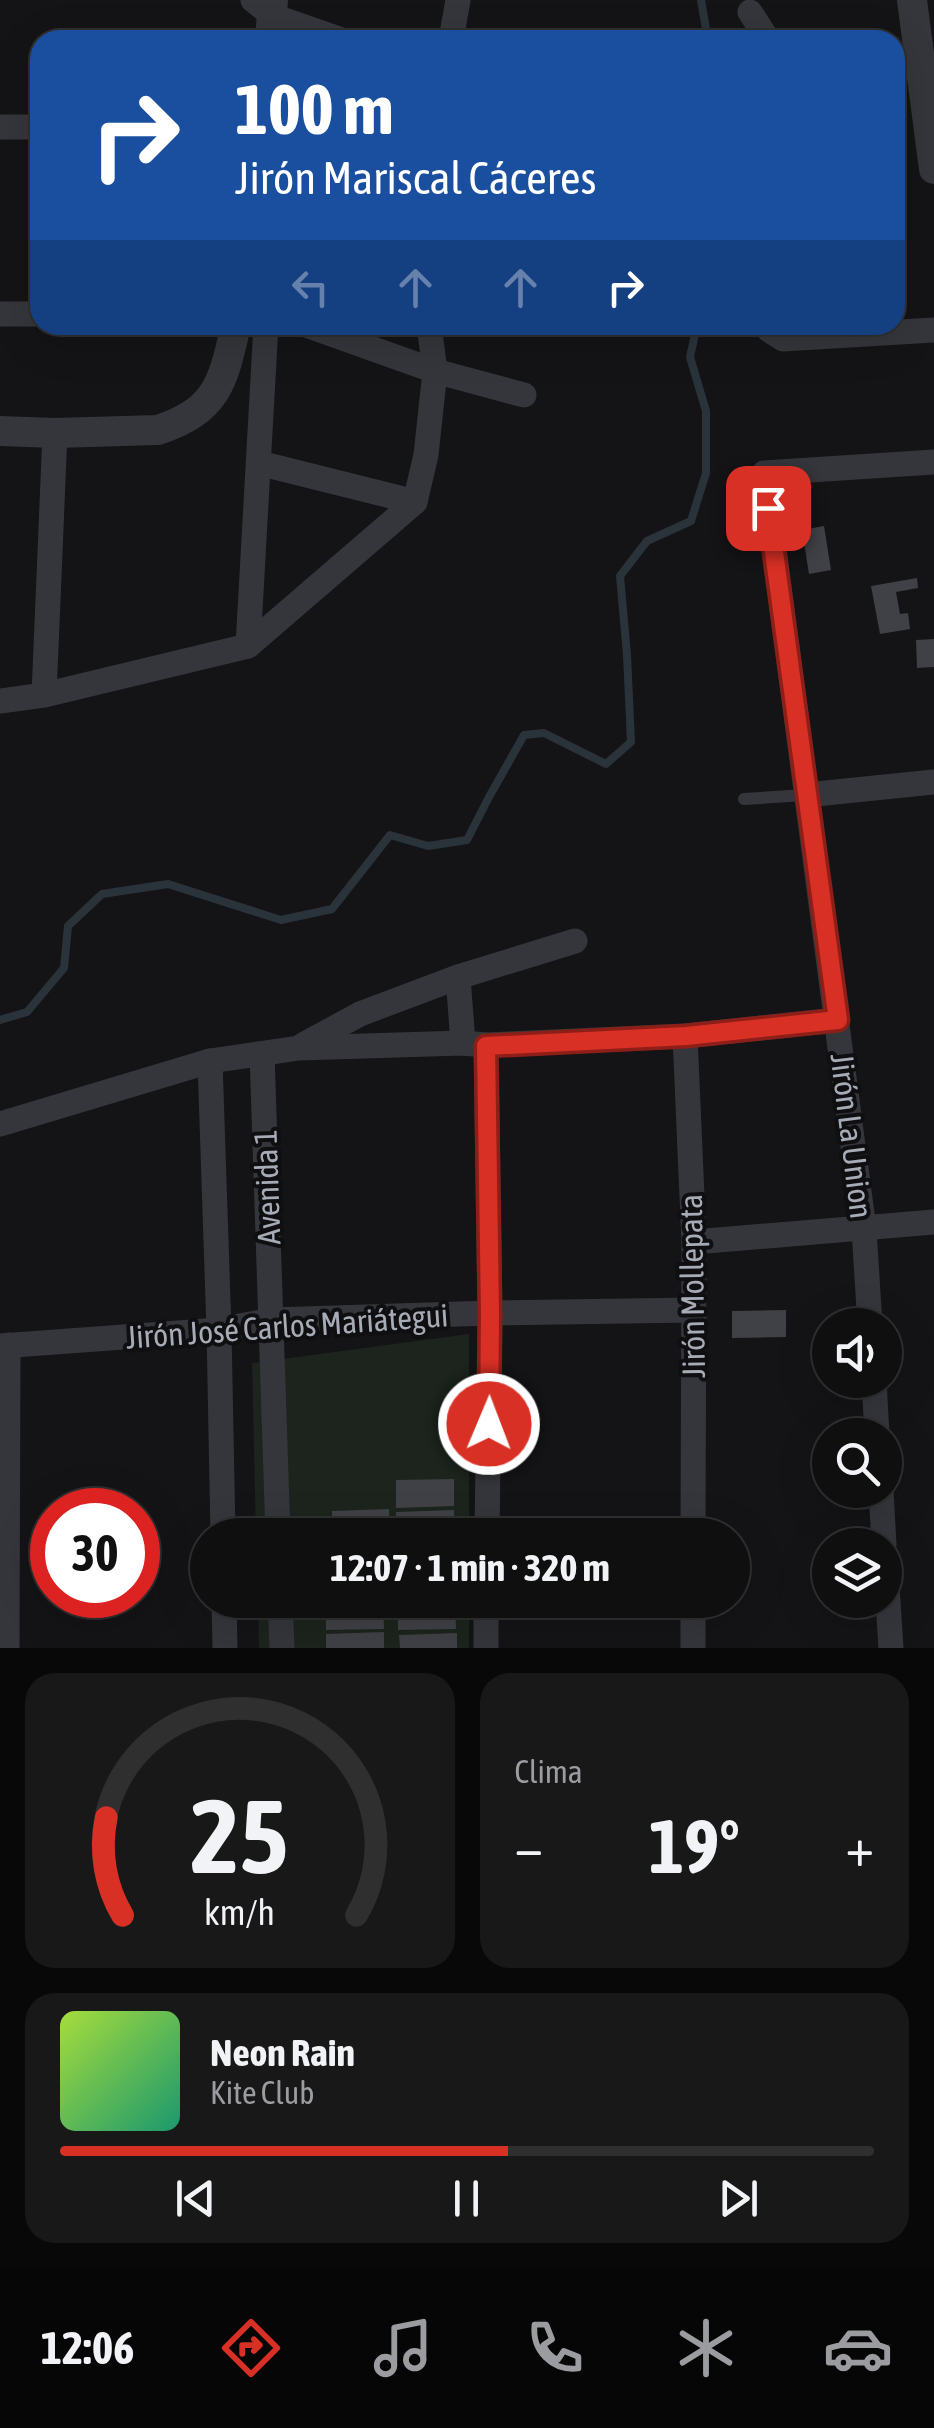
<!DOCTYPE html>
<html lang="es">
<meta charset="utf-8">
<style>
:root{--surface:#0f0f10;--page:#181819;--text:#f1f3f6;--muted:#9b9c9f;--line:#2f2f30;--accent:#d93025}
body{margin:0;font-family:"Asap Condensed",sans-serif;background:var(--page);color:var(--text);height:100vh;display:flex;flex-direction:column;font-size:38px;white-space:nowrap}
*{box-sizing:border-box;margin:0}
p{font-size:32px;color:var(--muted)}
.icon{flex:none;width:55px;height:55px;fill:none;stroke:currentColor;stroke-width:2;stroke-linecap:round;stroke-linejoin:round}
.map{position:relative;height:1648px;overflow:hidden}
.side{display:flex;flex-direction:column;gap:25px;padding:25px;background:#080809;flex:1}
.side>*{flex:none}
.banner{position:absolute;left:30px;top:30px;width:875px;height:305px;border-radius:30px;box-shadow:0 10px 40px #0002,0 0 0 2px var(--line);background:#1a4fa0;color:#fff;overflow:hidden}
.buttons{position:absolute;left:812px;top:1308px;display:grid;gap:20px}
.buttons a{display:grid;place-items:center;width:90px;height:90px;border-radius:50%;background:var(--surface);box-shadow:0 10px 40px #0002,0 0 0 2px var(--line);font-size:50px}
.speed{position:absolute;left:30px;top:1488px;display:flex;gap:20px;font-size:50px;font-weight:700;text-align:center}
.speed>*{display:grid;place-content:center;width:130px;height:130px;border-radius:50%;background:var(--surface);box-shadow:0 10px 40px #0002,0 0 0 2px var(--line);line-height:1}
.speed .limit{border:15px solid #d22;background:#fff;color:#111}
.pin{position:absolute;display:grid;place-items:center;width:85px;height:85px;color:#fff;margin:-42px;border-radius:20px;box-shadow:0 5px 15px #0006}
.me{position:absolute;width:110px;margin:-55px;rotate:1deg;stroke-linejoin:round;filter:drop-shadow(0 0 8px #0008)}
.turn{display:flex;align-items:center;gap:35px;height:210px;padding:0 40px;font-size:45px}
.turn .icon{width:130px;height:130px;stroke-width:2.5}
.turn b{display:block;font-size:70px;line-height:85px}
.lanes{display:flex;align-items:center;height:95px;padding:0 40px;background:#0003;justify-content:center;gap:50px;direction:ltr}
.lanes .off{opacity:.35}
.big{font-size:75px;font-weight:700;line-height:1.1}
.side .card{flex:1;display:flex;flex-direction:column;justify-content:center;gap:15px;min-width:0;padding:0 35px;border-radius:30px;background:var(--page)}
.side .dial{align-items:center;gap:0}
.dial svg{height:260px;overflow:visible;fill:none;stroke:var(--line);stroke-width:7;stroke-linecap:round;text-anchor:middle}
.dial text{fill:var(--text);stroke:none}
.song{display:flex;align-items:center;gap:30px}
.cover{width:120px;height:120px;border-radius:15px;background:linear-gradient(135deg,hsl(80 70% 55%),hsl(160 70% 35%))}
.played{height:10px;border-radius:5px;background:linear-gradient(90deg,var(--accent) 55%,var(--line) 55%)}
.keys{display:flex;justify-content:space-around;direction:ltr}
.heat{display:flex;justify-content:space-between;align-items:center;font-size:55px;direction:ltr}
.side .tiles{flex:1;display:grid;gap:25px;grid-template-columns:1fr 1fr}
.card:last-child{grid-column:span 2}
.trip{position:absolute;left:190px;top:1518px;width:560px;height:100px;border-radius:50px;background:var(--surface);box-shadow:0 10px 40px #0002,0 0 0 2px var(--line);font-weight:700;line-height:100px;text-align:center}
.tab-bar{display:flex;height:160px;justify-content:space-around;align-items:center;background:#060606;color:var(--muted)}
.tab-bar .icon{width:70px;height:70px}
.tab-bar .current{color:var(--accent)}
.tab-bar b{font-size:45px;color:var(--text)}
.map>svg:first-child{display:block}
</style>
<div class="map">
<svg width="934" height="1648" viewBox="0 0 934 1648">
<rect width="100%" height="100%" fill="#141416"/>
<g fill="#1c241d">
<path d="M469 1334V1535H256L252 1363Z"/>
<path d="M258 1600H469V1648H259Z"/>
</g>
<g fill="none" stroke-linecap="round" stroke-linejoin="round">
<g stroke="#2b333a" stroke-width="8">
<path d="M701 0 706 29 715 40"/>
<path d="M0 1020 27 1012 64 968 68 926 102 894 168 884 281 920 332 909 390 835 428 846 467 840 489 797 524 735 544 733 606 764 631 742 627 655 620 576 647 541 691 521 706 473V411L690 357 697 325"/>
</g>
</g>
<g fill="#404146">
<path d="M824 526 831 570 809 574 802 530Z"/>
<path d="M917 578 918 588 896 592 900 614 908 613 910 629 880 634 871 586Z"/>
<path d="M934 639V667L917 668 916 640Z"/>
<path d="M786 1310V1337L732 1338V1311Z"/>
<path d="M454 1479V1506L396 1508V1480Z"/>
<path d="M389 1509 390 1535H332V1511Z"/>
<path d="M454 1510 455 1535H397L396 1512Z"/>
<path d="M455 1601 456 1629 398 1630V1603Z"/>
<path d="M383 1602 384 1629 326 1630V1603Z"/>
<path d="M384 1632V1648H326V1634Z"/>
<path d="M457 1633V1648H400L399 1635Z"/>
</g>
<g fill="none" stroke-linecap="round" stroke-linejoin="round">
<path stroke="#35363b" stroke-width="12" d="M744 799 806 795"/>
<g stroke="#35363b" stroke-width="25">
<path d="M253 0 273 16 342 40"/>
<path d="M750 12 768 40"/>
<path d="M451 40 458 0"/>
<path d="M0 127H40"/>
<path d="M0 314H40"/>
<path d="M306 325 435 371 524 395"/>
<path d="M765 325 769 330 783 339 934 330"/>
<path d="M259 463 415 502"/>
<path d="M248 646 266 325"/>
<path d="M44 695 55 433"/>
<path d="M0 701 44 695 248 646 415 502 426 455 435 371 429 325"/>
<path d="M806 795 934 782"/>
<path d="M685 1036 694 1242 693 1535"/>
<path d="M463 1043 458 977 575 941"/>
<path d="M303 1045 360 1014 458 977"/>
<path d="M486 1045 490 1313 487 1535"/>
<path d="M262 1054 278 1535"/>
<path d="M210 1061 219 1330 223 1535"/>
<path d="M0 1124 210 1061 299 1048 463 1043 486 1045 685 1036 837 1020"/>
<path d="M694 1242 934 1222"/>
<path d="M870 1325 864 1229 764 473 934 462"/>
<path d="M0 1346 219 1330 272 1320 490 1313 694 1310"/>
<path d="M874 1380 877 1435"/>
<path d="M881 1490 884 1545"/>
<path d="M885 1555 891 1648"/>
<path d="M224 1600 225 1648"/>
<path d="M280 1600 282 1648"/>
<path d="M7 1648 8 1345"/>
<path d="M486 1648V1600"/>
<path d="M693 1648V1600"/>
</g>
<g stroke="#35363b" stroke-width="30">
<path d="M912 0 934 169"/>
<path d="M270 40 273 0"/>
<path d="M0 431 55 433 158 430C218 410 223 382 236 325"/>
</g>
</g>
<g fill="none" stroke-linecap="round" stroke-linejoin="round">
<g stroke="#8d1f18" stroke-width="25">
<path id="route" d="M489 1424 490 1313 486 1046 686 1036 838 1020 768 508"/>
</g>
<use href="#route" stroke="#d93025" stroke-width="18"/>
</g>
<g text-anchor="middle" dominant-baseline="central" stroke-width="8" stroke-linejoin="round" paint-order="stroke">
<g font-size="32" fill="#a6abb6" stroke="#0f0f11">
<text transform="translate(852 1136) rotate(83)">Jirón La Union</text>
<text transform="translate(267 1187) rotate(-92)">Avenida 1</text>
<text transform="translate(692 1286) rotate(-91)">Jirón Mollepata</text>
<text transform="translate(287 1326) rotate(-4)">Jirón José Carlos Mariátegui</text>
</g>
</g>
</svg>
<div class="buttons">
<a><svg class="icon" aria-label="sound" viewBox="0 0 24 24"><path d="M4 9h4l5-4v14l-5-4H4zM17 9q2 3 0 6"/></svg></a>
<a><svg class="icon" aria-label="search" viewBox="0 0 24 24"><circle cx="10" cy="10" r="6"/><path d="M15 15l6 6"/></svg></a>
<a><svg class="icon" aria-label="layers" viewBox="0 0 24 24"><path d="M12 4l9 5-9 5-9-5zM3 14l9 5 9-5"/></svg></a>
</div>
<div class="speed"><div class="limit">30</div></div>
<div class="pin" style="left:768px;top:508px;background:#d93025"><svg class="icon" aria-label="arrive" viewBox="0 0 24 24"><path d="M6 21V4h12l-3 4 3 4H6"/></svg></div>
<svg class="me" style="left:489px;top:1424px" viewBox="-20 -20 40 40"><circle r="17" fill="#d93025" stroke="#fff" stroke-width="3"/><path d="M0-11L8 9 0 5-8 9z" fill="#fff"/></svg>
<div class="trip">12:07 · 1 min · 320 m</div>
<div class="banner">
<div class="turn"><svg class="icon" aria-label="right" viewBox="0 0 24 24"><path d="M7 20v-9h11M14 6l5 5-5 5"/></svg><div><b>100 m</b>Jirón Mariscal Cáceres</div></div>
<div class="lanes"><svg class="icon off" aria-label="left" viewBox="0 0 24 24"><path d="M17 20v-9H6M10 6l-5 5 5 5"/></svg><svg class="icon off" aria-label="ahead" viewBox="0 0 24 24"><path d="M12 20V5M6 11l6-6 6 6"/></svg><svg class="icon off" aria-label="ahead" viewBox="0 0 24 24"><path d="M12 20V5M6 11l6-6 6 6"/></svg><svg class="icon" aria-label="right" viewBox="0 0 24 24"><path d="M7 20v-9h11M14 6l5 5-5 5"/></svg></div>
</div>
</div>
<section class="side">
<div class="tiles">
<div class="card dial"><svg viewBox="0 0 100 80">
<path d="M14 69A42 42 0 1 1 86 69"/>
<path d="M14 69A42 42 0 0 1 9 39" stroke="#d93025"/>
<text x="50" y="56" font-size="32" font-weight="700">25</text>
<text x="50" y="72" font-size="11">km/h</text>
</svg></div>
<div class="card"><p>Clima</p>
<div class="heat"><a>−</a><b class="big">19°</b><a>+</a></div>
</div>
<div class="card">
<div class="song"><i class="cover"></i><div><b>Neon Rain</b><p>Kite Club</p></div></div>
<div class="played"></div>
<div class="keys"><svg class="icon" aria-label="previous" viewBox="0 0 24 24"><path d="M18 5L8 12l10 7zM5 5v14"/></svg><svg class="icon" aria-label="pause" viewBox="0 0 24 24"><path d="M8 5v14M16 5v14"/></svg><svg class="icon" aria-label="next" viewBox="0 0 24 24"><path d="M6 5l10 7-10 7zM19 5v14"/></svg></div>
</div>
</div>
</section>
<nav class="tab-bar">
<b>12:06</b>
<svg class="icon current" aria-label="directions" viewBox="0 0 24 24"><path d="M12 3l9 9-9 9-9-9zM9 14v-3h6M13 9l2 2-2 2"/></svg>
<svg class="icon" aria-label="music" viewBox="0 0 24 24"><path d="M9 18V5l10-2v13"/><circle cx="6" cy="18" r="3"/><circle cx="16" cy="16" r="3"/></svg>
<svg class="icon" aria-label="phone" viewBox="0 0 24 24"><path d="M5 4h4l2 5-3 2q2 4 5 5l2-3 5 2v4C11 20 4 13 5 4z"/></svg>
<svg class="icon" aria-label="climate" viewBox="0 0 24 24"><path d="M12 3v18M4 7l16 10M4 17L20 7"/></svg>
<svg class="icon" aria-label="car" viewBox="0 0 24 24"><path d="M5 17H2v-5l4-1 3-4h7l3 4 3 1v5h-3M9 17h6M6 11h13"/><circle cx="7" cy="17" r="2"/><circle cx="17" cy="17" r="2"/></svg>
</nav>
